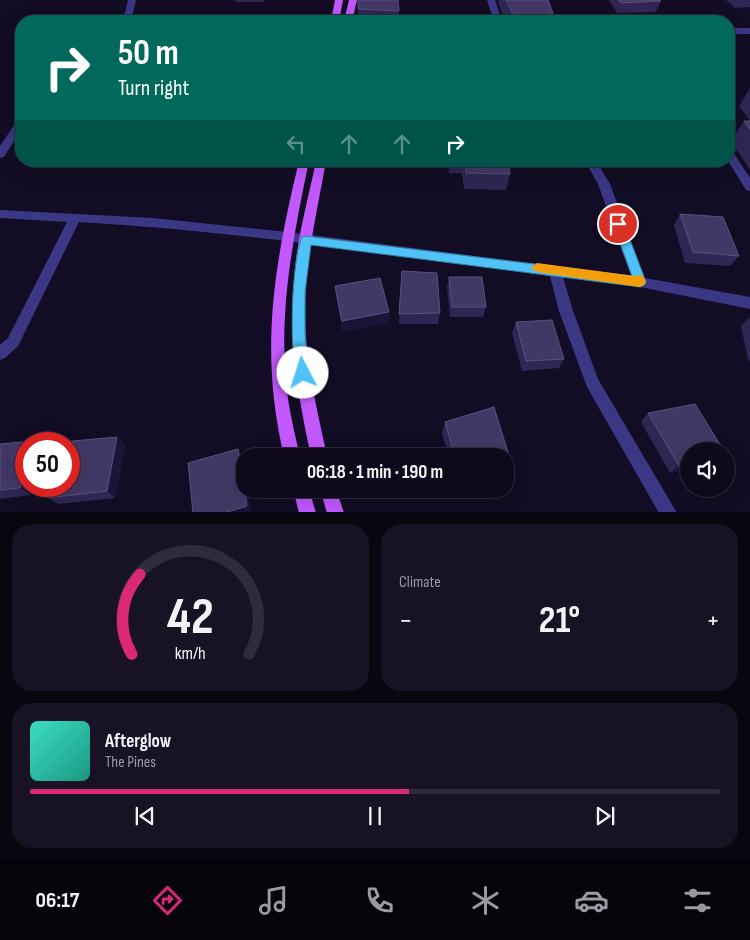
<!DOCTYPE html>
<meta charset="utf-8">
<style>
:root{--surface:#0e0a1b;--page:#171324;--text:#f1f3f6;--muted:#9b9aa3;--line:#2e2b3a;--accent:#db2777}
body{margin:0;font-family:"Sofia Sans Condensed",sans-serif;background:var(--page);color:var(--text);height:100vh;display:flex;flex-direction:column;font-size:19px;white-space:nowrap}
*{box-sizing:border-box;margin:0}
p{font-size:16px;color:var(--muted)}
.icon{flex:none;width:28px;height:28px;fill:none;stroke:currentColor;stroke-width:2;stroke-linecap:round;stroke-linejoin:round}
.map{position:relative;height:512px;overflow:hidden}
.side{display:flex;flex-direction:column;gap:12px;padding:12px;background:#08060f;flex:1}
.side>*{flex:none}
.banner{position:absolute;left:15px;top:15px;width:720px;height:152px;border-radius:20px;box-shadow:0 5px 20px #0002,0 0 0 1px var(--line);background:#00695c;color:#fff;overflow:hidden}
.controls{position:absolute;left:680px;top:442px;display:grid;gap:10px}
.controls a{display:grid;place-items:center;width:55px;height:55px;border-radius:50%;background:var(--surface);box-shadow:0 5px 20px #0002,0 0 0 1px var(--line);font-size:25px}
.speed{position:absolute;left:15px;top:432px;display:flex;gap:10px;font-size:25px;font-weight:700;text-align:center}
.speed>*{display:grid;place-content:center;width:65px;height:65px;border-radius:50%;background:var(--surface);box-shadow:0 5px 20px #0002,0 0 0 1px var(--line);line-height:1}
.speed .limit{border:8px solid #d22;background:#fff;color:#111}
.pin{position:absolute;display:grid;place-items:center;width:42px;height:42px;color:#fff;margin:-21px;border:2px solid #fff;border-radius:50%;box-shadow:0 1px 5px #0007}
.me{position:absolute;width:55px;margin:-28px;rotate:355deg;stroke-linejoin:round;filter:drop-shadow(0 0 4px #0008)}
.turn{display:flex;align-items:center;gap:18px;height:105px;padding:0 20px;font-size:22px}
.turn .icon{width:65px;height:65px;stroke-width:2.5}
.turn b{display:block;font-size:35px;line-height:42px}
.lanes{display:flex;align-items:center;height:48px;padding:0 20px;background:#0003;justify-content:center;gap:25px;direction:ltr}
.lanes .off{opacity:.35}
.big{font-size:38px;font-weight:700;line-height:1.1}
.side .widget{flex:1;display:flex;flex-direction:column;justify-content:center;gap:8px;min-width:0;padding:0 18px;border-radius:20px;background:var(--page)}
.side .dial{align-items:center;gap:0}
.dial svg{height:130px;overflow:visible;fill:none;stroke:var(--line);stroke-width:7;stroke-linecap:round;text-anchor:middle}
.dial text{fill:var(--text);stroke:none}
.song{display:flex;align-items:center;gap:15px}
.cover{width:60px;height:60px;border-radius:8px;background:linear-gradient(135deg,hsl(170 70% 55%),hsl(170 70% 35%))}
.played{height:5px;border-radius:2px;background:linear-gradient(90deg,var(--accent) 55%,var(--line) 55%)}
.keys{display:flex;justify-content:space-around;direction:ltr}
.heat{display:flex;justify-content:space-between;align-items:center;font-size:28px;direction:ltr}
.side .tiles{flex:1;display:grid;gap:12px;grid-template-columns:1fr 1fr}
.widget:last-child{grid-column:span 2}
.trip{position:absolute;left:236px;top:448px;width:278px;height:50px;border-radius:20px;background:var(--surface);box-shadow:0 5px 20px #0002,0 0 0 1px var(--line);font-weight:700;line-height:50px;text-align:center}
.dock{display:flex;height:80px;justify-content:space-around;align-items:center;background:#06040b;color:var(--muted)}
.dock .icon{width:35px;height:35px}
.dock .current{color:var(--accent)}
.dock b{font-size:22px;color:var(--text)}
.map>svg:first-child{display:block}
</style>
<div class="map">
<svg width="750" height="513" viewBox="0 0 750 513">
<rect width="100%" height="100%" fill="#120d24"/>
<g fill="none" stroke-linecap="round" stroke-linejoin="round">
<g fill="#3b3785" fill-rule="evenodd">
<path d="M128 0H136L131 21H123Z"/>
<path d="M487 0H495L502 21H494Z"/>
<rect x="729" y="28" width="21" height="6"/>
<path d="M21 120V130L4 157 0 158V146L17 121Z"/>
<path d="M729 152H733L750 178V191L746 190 728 161Z"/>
<path d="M585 161H596L610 184 645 278 750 297V309L640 287 563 277 573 311 598 379 677 513H659L587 387 559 311 550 276C393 255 237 231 79 222L18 346 5 358 0 360V345L8 338 67 222 0 218V210L153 218 288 232 631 276 598 184Z"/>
</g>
<g fill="#c258ff" fill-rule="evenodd">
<path d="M335 0H343L339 21H331Z"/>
<path d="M349 0H357L352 21H344Z"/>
<path d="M299 161H309C294 233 279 307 286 381 288 406 294 431 300 456H284C259 350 274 266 299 161Z"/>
<path d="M316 161H326C317 212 305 261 305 313 305 362 317 409 327 456H311C298 397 288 338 294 278 297 238 308 200 316 161Z"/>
<path d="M293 489H309L316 513H299Z"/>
<path d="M320 489H336L344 513H327Z"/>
</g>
</g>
<g fill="#302653">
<path d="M235 0H264V2H236Z"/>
<path d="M499 0H548L554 16 552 21H506L498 3Z"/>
<path d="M609 0H659L661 1 656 12 617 13Z"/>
<path d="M726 0H750V7L735 8Z"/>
<path d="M358 9 399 11V21H358Z"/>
<path d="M750 88V121L739 106Z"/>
<path d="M744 121H750V170L731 141Z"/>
<path d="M448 161H508L510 174 506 190 464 189 462 173H449Z"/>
<path d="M680 214 739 256 730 266 685 263 674 225Z"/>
<path d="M402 271 440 313 438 324H399Z"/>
<path d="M449 277 486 307 483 317H450L447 287Z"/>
<path d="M335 286 389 312V323L343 331 336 296Z"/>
<path d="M750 317V361L748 360 741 326Z"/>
<path d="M516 322 564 359 559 368 522 371 512 333Z"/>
<path d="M494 407 514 472 508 483H505V456H449L442 434 445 422Z"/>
<path d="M648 413 689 468 670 473 641 422Z"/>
<path d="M117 437 125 446 115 498 58 504 48 498Z"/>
<path d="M33 441 36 444H26L31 495 0 499V444Z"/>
<path d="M458 489H487L460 496Z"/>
</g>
<g fill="#1c1438">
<path d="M389 312V323L343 331 342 321Z"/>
<path d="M117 437 125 446 115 498 107 491Z"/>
<path d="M238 449 242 457 245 476V489H247L251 512 224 513Z"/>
<path d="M689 463V468L670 473 679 466Z"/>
<path d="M26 464V486H33L31 495 20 488Z"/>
<path d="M514 472 508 483H505V475Z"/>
<path d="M463 489H487L460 496Z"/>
</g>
<g fill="#423865" stroke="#59507e">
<path d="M358 0H398L399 11 358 9Z"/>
<path d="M506 0H548L554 16 516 20Z"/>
<path d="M619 0H659L661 1 621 3Z"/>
<path d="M744 121H750V130Z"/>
<path d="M465 161H508L510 174 466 173Z"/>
<path d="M680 214 723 217 739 256 693 252Z"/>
<path d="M402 271 437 273 440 313 399 314Z"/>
<path d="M449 277H482L486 307H452Z"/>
<path d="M380 278 389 312 342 321 335 286Z"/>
<path d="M552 320 564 359 526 361 516 322Z"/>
<path d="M695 404 724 451H689V463L679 466 648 413Z"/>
<path d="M494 407 514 472 505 475V456H455L445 422Z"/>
<path d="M117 437 107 491 48 498 51 486H69V444H62V442Z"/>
<path d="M33 441 32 444H26V464L20 488 0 490V444Z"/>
<path d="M238 449 247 506 224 513H193L188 463Z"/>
</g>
<path fill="#4fc3f7" stroke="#337fa1" d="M618 220 624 224 646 282 644 285 640 287 311 245 305 292V335L309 373 307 377 303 379 298 377C288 356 292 258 302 237L306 236 632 276 613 224Z"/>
<path fill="#f59e0b" d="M537 263 635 276 639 275 643 276 646 282 644 285 640 287 537 272 531 268Z"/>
</svg>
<div class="controls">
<a><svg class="icon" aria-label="sound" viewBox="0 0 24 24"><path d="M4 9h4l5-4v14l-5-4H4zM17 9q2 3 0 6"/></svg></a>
</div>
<div class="speed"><div class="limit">50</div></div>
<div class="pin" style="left:618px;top:224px;background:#d93025"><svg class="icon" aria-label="arrive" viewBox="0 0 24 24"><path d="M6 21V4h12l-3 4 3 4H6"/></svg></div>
<svg class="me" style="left:303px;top:373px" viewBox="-20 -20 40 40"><circle r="19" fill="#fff"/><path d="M0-13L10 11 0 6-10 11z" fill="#4fc3f7"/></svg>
<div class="trip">06:18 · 1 min · 190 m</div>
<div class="banner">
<div class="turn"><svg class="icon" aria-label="right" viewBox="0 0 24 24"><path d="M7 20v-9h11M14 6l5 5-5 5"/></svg><div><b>50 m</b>Turn right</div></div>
<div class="lanes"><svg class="icon off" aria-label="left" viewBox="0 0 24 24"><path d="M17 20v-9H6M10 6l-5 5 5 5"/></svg><svg class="icon off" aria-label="ahead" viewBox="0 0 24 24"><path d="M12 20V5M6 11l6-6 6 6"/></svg><svg class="icon off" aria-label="ahead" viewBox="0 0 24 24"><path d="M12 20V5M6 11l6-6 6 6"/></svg><svg class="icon" aria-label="right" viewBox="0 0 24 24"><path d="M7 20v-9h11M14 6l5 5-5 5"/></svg></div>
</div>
</div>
<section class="side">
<div class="tiles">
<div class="widget dial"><svg viewBox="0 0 100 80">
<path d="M14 69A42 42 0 1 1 86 69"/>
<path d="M14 69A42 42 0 0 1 19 20" stroke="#db2777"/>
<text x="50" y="56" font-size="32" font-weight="700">42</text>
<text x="50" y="72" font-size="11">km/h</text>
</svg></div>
<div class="widget"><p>Climate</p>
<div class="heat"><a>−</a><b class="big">21°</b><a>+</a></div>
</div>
<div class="widget">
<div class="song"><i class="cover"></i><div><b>Afterglow</b><p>The Pines</p></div></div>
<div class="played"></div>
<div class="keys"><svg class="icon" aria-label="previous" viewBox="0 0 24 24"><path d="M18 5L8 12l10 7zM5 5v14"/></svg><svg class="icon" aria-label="pause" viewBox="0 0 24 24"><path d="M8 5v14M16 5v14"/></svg><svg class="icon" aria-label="next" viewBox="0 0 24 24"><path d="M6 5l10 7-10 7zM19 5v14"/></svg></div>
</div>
</div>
</section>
<nav class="dock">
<b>06:17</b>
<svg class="icon current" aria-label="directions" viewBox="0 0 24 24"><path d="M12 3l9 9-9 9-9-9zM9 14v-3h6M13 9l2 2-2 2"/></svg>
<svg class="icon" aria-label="music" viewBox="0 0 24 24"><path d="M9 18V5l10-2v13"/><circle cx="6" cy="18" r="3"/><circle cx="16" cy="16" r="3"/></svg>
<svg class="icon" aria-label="phone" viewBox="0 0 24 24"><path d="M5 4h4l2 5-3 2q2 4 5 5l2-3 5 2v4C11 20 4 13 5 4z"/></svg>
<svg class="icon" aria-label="climate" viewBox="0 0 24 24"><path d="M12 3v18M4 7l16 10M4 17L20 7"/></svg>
<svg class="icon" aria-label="car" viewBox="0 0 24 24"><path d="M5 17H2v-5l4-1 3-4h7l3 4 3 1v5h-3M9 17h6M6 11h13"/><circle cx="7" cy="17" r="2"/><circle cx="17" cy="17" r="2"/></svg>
<svg class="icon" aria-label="filters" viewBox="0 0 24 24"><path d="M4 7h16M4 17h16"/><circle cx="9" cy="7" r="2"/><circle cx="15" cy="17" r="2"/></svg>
</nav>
